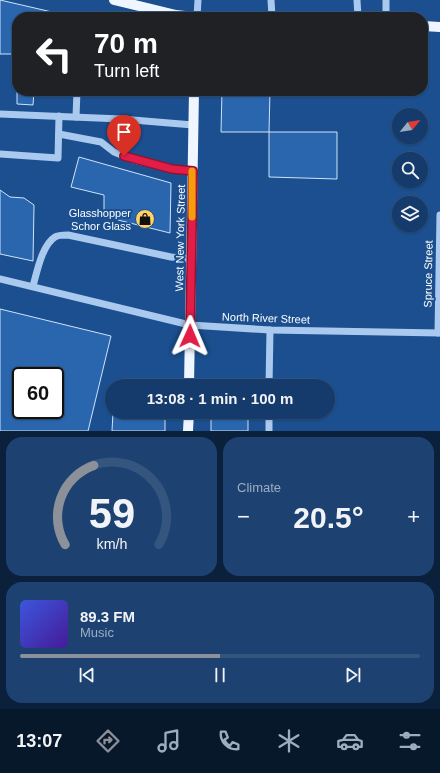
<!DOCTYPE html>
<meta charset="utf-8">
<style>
:root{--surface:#143b6b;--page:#1d4271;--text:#f1f3f6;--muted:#9dadc1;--line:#33557e;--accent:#8c9099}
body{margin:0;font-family:Helvetica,sans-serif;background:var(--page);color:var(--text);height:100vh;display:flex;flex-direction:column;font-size:15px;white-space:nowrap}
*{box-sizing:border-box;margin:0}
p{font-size:13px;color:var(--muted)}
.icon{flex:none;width:22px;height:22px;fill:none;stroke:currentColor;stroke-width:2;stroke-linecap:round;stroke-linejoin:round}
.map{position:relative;height:431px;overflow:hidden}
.drawer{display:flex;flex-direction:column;gap:6px;padding:6px;background:#0b203b;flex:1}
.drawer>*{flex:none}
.guide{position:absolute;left:12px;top:12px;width:416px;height:84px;border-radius:16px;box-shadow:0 1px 3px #0004,0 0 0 1px var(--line);background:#202124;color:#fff;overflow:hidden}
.needle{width:26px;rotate:60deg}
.tools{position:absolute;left:392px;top:108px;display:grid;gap:8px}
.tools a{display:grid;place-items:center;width:36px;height:36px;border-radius:50%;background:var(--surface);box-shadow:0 1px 3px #0004,0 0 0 1px var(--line);font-size:20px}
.speed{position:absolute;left:12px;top:367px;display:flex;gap:8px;font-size:20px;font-weight:700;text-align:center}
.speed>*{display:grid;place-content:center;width:52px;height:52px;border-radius:50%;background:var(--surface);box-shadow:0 1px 3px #0004,0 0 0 1px var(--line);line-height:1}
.speed .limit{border:2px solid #111;border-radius:6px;background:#fff;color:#111}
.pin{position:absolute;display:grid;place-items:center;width:34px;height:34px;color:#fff;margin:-41px -17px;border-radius:50% 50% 50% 0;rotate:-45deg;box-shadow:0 0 4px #0007}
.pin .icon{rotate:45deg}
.me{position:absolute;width:44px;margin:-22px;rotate:1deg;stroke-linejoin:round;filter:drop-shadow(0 0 3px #0008)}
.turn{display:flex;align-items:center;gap:14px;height:84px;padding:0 16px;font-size:18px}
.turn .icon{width:52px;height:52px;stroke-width:2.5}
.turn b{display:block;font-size:28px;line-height:34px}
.big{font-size:30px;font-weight:600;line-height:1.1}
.drawer .tile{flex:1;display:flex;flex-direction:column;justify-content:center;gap:6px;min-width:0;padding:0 14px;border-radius:16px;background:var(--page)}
.drawer .dial{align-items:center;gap:0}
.dial svg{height:104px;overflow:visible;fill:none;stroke:var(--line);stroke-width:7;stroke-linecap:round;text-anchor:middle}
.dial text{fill:var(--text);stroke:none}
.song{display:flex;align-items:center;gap:12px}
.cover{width:48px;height:48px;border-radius:6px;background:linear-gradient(135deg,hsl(230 70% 55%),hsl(260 70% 35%))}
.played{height:4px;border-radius:2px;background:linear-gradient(90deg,var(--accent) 50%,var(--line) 50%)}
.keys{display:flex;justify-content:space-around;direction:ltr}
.heat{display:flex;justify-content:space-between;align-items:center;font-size:22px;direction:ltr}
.drawer .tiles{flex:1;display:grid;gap:6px;grid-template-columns:1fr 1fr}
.tile:last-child{grid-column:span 2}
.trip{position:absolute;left:105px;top:379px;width:230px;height:40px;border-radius:20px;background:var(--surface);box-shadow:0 1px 3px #0004,0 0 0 1px var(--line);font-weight:600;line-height:40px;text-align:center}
.tab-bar{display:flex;height:64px;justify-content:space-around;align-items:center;background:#08182b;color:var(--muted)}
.tab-bar .icon{width:28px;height:28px}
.tab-bar .selected{color:var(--accent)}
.tab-bar b{font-size:18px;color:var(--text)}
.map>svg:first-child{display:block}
</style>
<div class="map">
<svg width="440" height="431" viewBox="0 0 440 431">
<rect width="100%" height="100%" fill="#1b4f8f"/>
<g fill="#2a66ad" stroke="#cfe3fa" fill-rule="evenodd">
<path d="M0 0 52 12V17H17V54H0Z"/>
<path d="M17 91H34L33 105 17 104Z"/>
<path d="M222 91H270L269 132H221Z"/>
<path d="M269 132H337V179L269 177Z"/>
<path d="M79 157 171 183 170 233 118 220 104 213V195L71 187Z"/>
<path d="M0 190 10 197 24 198 34 205 33 261 0 254Z"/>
<path d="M0 309 111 336 88 431H0ZM21 376H55V410H21Z"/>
<path d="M113 412H165V431H112Z"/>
<path d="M225 412H246V418L248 417V431H211V417L225 418Z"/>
</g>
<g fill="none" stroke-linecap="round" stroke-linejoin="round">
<g stroke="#a9c9ee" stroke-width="7">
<path d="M271 0 272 17"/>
<path d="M357 0 358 17"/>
<path d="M386 0V17"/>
<path d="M197 17 198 0"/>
<path d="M0 114 121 119 193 125"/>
<path d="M76 117 77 91"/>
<path d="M59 134 101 142 114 152 134 160 172 169 193 171"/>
<path d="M0 154 58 158 59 116"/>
<path d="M0 279 190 325 270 330 440 333"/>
<path d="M33 286C37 272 42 245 55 237 58 235 63 235 68 235L171 257 192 259"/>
<path d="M438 333 440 215"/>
<path d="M269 386 270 330"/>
<path d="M269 412V431"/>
</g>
<g stroke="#f0f6ff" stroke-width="10">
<path d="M114 0 176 15 194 17"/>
<path d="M423 26 440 27"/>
<path d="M189 386 194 91"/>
<path d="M188 431 189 412"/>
</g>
</g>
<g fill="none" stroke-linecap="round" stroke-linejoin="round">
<g stroke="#92132f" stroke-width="10">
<path id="route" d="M124 156 172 169 193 171 190 336"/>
</g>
<use href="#route" stroke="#e11d48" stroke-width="7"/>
<path stroke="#f59e0b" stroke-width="7" d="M192 171V217"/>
</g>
<defs>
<g id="shop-disc" transform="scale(1)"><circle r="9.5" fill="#ffd166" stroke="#1b4f8f"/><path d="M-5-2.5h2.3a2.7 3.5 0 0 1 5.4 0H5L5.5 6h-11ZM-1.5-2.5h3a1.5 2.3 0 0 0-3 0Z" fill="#111"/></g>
</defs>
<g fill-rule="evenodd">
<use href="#shop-disc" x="145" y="219"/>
</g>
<g text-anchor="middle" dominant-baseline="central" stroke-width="4" stroke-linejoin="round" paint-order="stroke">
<g font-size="11" fill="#fff" stroke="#1b4f8f" text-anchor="end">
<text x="131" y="213">Glasshopper<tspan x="131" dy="13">Schor Glass</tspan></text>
</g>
<g font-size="11" fill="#fff" stroke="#1b4f8f">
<text transform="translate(180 238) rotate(-89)">West New York Street</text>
<text transform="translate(428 274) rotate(-89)">Spruce Street</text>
<text transform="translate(266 318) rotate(2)">North River Street</text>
</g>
</g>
</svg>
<div class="tools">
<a><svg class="needle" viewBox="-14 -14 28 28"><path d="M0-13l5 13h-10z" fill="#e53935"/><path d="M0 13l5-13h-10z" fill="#9dadc1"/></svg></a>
<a><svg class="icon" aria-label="search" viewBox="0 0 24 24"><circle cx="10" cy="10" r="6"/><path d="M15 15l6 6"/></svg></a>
<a><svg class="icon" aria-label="layers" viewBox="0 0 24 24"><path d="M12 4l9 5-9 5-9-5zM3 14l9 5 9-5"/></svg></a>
</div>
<div class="speed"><div class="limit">60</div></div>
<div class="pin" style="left:124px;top:156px;background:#d93025"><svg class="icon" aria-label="arrive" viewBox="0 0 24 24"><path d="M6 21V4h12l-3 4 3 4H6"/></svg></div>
<svg class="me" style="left:190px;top:336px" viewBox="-20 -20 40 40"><path d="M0-17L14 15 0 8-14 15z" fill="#e11d48" stroke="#fff" stroke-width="4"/></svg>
<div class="trip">13:08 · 1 min · 100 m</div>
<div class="guide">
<div class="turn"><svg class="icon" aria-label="left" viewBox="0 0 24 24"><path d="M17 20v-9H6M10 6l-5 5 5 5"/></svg><div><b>70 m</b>Turn left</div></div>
</div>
</div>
<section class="drawer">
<div class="tiles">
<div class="tile dial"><svg viewBox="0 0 100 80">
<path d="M14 69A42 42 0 1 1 86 69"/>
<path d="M14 69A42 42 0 0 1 36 8" stroke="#8c9099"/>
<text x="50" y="56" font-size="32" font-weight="700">59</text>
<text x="50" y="72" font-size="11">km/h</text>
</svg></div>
<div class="tile"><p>Climate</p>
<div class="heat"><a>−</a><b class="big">20.5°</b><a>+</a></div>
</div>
<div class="tile">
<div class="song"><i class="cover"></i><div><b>89.3 FM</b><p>Music</p></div></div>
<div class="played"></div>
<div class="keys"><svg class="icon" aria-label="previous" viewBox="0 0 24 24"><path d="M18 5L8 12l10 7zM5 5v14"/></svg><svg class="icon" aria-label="pause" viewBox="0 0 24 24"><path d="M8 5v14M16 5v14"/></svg><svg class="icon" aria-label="next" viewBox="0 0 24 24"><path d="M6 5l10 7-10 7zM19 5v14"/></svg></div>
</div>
</div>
</section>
<nav class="tab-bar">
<b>13:07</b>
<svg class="icon selected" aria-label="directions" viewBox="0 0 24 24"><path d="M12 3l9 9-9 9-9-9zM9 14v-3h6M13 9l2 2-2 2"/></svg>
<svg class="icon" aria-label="music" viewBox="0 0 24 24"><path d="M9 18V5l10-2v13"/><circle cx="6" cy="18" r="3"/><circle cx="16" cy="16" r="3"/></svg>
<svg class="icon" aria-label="phone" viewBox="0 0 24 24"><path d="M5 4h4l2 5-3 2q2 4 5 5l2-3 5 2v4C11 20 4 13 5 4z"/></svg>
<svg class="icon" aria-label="climate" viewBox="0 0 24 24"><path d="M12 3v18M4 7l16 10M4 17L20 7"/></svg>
<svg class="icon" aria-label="car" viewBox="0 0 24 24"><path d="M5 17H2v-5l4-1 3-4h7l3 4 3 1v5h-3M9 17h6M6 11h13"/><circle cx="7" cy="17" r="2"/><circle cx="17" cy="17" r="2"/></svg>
<svg class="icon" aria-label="filters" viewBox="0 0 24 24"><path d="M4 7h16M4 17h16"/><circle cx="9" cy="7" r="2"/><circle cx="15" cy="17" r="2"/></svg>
</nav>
